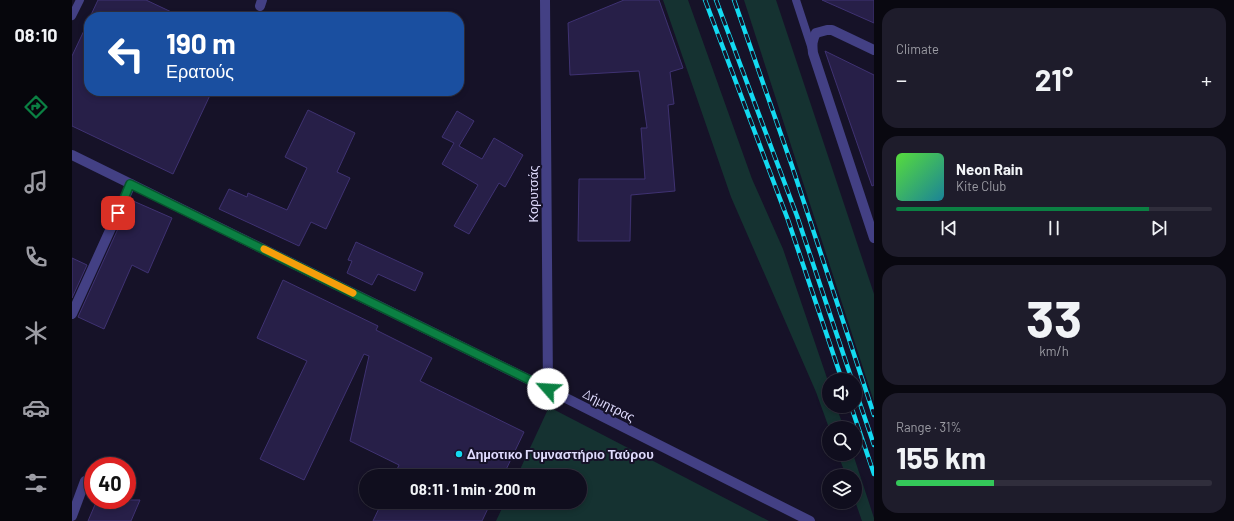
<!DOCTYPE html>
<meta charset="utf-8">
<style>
:root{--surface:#100e1e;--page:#1e1c2b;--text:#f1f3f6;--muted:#9c9ca4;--line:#302e3c;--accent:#0b8043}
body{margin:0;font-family:Barlow,sans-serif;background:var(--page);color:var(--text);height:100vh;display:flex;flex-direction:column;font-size:15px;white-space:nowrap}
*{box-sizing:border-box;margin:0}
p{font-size:13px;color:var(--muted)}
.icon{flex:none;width:22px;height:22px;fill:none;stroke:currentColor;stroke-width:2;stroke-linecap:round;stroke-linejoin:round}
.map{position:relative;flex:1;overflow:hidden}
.side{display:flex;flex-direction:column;gap:8px;padding:8px;background:#090810;width:360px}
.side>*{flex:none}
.guide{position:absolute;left:12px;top:12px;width:380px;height:84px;border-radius:16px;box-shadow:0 2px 6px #0003,0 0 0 1px var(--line);background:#1a4fa0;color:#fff;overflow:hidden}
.tools{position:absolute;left:750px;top:373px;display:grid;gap:8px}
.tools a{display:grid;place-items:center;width:40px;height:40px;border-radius:50%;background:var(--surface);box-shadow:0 2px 6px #0003,0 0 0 1px var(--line);font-size:20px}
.speed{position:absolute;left:12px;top:457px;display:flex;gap:8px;font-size:20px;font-weight:700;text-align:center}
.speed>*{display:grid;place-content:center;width:52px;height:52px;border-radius:50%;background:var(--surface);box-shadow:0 2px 6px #0003,0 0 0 1px var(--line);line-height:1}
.speed .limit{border:6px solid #d22;background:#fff;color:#111}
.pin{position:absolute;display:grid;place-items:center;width:34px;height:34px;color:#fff;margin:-17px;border-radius:8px;box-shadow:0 2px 6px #0006}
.me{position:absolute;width:44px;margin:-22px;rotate:296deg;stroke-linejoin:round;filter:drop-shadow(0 0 3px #0008)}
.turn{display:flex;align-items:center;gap:14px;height:84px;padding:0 16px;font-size:18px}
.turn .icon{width:52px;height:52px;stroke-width:2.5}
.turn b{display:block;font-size:28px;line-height:34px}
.big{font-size:30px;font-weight:700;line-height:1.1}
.side .widget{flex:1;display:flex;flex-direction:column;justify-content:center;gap:6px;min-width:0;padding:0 14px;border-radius:16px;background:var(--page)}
.side .dial{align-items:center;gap:0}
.dial b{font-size:52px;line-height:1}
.song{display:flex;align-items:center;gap:12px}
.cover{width:48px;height:48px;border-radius:6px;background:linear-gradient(135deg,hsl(110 70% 55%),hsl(190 70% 35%))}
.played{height:4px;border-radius:2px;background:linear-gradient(90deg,var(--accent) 80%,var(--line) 80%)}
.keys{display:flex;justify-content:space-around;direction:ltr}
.heat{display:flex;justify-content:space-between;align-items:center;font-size:22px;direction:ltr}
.charge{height:6px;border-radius:3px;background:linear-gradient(90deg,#34c759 31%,var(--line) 0)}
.trip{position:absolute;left:287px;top:469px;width:228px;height:40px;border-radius:20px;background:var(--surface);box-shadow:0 2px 6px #0003,0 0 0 1px var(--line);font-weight:700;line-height:40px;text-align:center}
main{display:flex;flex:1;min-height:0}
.tab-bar{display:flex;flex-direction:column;width:72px;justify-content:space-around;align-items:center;background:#06060c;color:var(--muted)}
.tab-bar .icon{width:28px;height:28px}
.tab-bar .active{color:var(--accent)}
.tab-bar b{font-size:18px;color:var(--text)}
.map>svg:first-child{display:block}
</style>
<main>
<nav class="tab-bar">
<b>08:10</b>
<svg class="icon active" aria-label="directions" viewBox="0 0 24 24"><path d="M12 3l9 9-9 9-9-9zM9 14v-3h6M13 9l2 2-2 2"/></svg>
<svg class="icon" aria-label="music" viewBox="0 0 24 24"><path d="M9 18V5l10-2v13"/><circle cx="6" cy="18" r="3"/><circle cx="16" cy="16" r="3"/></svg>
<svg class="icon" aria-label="phone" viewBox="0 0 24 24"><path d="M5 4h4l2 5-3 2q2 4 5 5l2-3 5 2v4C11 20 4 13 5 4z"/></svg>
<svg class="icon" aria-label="climate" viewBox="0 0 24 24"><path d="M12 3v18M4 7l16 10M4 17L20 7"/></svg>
<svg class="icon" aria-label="car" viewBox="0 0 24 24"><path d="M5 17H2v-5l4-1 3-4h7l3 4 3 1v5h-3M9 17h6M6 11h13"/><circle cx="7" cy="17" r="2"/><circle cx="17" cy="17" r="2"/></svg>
<svg class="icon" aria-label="filters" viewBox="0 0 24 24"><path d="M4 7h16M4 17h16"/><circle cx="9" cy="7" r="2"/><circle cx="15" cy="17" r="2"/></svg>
</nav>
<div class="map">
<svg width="802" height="521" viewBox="0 0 802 521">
<rect width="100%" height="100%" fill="#161228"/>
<g fill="#153231">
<path d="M591 0H616L680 179 711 249 757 384V406H764L772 428H757L744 392 659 197Z"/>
<path d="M672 0H704L802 294V402Z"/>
<path d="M477 407 697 521H424L433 502H508V476H445Z"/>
<path d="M766 454H781L802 518V521H790L783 501V476H774Z"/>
</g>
<g fill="#271f48" stroke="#3f3272">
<path d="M26 0H74L110 17H18Z"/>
<path d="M552 0H587L611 68 598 72 602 104 596 105 603 191 559 195 558 241H506L507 179H573L569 128H575L567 71 498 75 496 23Z"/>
<path d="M750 0H802V23Z"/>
<path d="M17 20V91H140L101 174 0 126V56Z"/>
<path d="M753 51 802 75V185L800 186Z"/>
<path d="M236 110 283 133 265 172 278 178 254 229 239 222 227 246 147 209 157 189 175 197 176 193 215 210 235 168 213 157Z"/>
<path d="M385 111 402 121 387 146 410 159 422 138 451 155 433 187 427 183 397 234 382 226 406 185 370 164 382 143 370 137Z"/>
<path d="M59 200 100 218 76 273 60 265 32 329 6 317Z"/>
<path d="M284 242 351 273 343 291 306 274 300 285 275 273 280 261 276 260Z"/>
<path d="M0 258 15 265 0 298Z"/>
<path d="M211 280 306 326 304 330 360 358 348 381 452 432 431 476H322L327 465 278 441 297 356 292 354 232 480 188 459 235 361 185 338Z"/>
<path d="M25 500H68L59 521H16Z"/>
<path d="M310 502H419L410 521H301Z"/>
</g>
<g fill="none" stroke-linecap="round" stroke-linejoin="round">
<g stroke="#434084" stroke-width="8">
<path d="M724 0 740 49"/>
<path d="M0 16 8 0"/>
</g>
<g stroke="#434084" stroke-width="10">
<path d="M473 0 476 389"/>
<path d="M188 6 190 0"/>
<path d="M802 50 760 30H755L744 33C740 40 740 45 741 53L802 238"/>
<path d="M0 314 59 184"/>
<path d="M0 516 13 481"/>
</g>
<path stroke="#434084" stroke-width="10" d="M0 155 476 389 738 521"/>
<g stroke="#13daf1" stroke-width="4.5">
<g id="rail">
<path d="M633 0 716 220 770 380"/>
<path d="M644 0 725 216 780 380"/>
<path d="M662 0 720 166 802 415"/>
<path d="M783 389 802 445"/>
<path d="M779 406 802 474"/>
</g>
</g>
<use href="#rail" stroke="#161228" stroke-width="3" stroke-dasharray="9" stroke-linecap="butt"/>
</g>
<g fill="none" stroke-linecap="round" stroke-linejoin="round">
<g stroke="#07532c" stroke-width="10">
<path id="route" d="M46 213 58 184 476 389"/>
</g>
<use href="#route" stroke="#0b8043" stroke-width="7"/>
<path stroke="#f59e0b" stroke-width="7" d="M192 249 281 293"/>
</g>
<circle fill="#13daf1" stroke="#161228" stroke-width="1.5" cx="387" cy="454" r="4"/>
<g text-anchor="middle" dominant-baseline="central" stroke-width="4" stroke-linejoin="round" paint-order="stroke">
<g font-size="13" fill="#dfdbfd" stroke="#161228">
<text transform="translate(461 194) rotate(-90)">Κορυτσάς</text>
<text transform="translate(537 405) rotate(27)">Δήμητρας</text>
</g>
<g font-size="13" font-weight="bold" fill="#dfdbfd" stroke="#161228" text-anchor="start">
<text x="395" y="454">Δημοτικο Γυμναστήριο Ταύρου</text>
</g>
</g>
</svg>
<div class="tools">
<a><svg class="icon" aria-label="sound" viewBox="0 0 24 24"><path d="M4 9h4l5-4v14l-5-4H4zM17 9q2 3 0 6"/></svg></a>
<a><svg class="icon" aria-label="search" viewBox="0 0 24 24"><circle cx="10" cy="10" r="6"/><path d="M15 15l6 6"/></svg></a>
<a><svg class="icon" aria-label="layers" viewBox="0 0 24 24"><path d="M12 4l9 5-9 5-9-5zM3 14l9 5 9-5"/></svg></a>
</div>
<div class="speed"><div class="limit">40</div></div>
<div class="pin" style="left:46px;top:213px;background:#d93025"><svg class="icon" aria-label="arrive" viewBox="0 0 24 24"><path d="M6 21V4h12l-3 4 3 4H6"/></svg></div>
<svg class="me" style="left:476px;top:389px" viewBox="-20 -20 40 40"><circle r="19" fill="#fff"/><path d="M0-13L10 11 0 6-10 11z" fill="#0b8043"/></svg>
<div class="trip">08:11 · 1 min · 200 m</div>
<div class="guide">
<div class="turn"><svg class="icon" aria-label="left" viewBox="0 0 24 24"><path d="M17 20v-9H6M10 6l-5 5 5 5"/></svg><div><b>190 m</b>Ερατούς</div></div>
</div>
</div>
<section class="side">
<div class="widget"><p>Climate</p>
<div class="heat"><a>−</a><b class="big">21°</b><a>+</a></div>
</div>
<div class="widget">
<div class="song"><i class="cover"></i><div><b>Neon Rain</b><p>Kite Club</p></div></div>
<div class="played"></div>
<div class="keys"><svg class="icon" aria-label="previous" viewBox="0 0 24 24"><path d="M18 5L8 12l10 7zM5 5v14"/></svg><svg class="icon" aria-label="pause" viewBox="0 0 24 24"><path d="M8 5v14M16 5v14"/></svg><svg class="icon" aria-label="next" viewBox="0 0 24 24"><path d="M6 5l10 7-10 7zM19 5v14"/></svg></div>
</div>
<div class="widget dial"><b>33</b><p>km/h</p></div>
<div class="widget"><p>Range · 31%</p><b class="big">155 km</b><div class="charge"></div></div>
</section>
</main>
